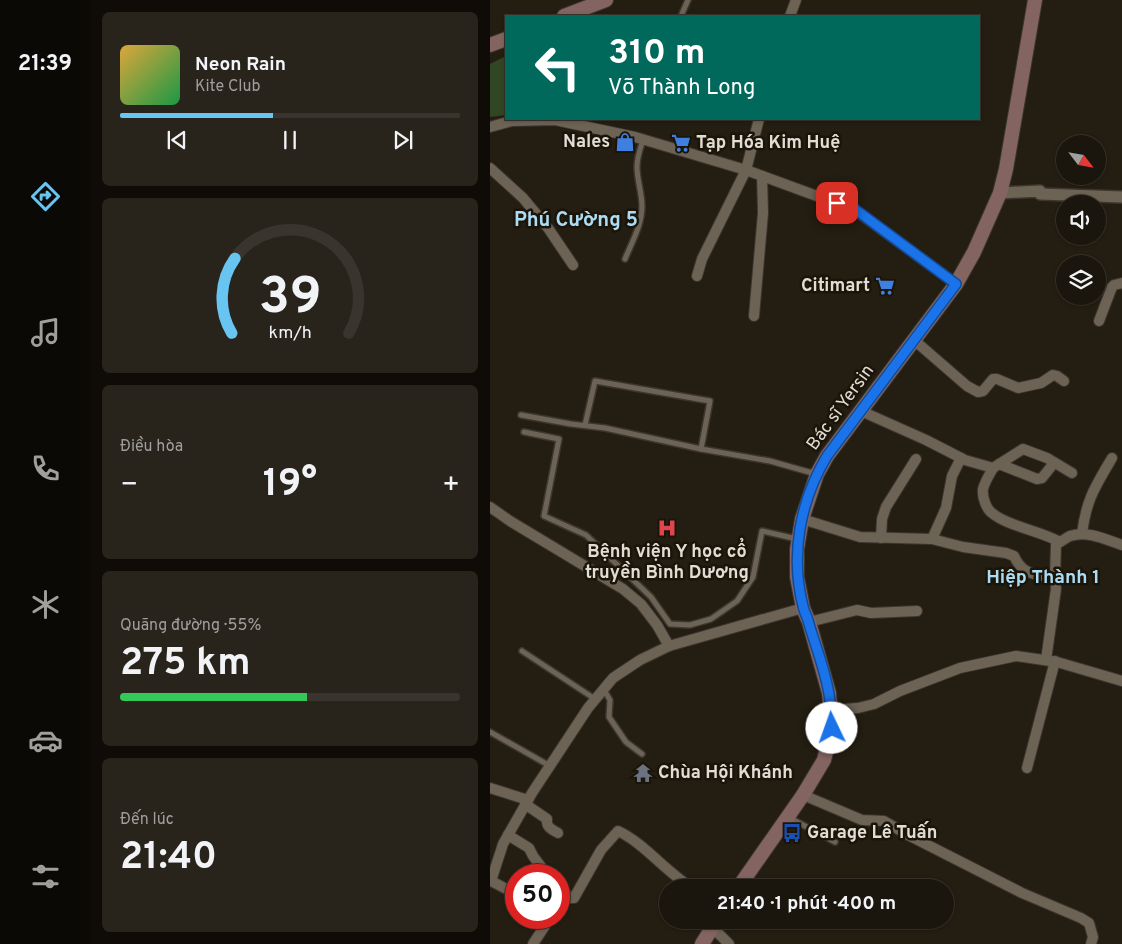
<!DOCTYPE html>
<html lang="vi">
<meta charset="utf-8">
<style>
:root{--surface:#1b160d;--page:#28231b;--text:#f1f3f6;--muted:#a09f9d;--line:#39352e;--accent:#68c4f0}
body{margin:0;font-family:Overpass,sans-serif;background:var(--page);color:var(--text);height:100vh;display:flex;flex-direction:column;font-size:19px;white-space:nowrap}
*{box-sizing:border-box;margin:0}
p{font-size:16px;color:var(--muted)}
.icon{flex:none;width:28px;height:28px;fill:none;stroke:currentColor;stroke-width:2;stroke-linecap:round;stroke-linejoin:round}
.map{position:relative;flex:1;overflow:hidden}
.side{display:flex;flex-direction:column;gap:12px;padding:12px;background:#0f0c07;width:400px}
.side>*{flex:none}
.top-card{position:absolute;left:15px;top:15px;width:475px;height:105px;border-radius:0px;box-shadow:0 1px 4px #0004,0 0 0 1px var(--line);background:#00695c;color:#fff;overflow:hidden}
.needle{width:32px;rotate:121deg}
.buttons{position:absolute;left:566px;top:135px;display:grid;gap:10px}
.buttons a{display:grid;place-items:center;width:50px;height:50px;border-radius:50%;background:var(--surface);box-shadow:0 1px 4px #0004,0 0 0 1px var(--line);font-size:25px}
.speed{position:absolute;left:15px;top:864px;display:flex;gap:10px;font-size:25px;font-weight:700;text-align:center}
.speed>*{display:grid;place-content:center;width:65px;height:65px;border-radius:50%;background:var(--surface);box-shadow:0 1px 4px #0004,0 0 0 1px var(--line);line-height:1}
.speed .limit{border:8px solid #d22;background:#fff;color:#111}
.pin{position:absolute;display:grid;place-items:center;width:42px;height:42px;color:#fff;margin:-21px;border-radius:10px;box-shadow:0 2px 8px #0006}
.me{position:absolute;width:55px;margin:-28px;rotate:357deg;stroke-linejoin:round;filter:drop-shadow(0 0 4px #0008)}
.turn{display:flex;align-items:center;gap:18px;height:105px;padding:0 20px;font-size:22px}
.turn .icon{width:65px;height:65px;stroke-width:2.5}
.turn b{display:block;font-size:35px;line-height:42px}
.big{font-size:38px;font-weight:700;line-height:1.1}
.side .widget{flex:1;display:flex;flex-direction:column;justify-content:center;gap:8px;min-width:0;padding:0 18px;border-radius:8px;background:var(--page)}
.side .dial{align-items:center;gap:0}
.dial svg{height:130px;overflow:visible;fill:none;stroke:var(--line);stroke-width:7;stroke-linecap:round;text-anchor:middle}
.dial text{fill:var(--text);stroke:none}
.song{display:flex;align-items:center;gap:15px}
.cover{width:60px;height:60px;border-radius:8px;background:linear-gradient(135deg,hsl(40 70% 55%),hsl(140 70% 35%))}
.played{height:5px;border-radius:2px;background:linear-gradient(90deg,var(--accent) 45%,var(--line) 45%)}
.keys{display:flex;justify-content:space-around;direction:ltr}
.heat{display:flex;justify-content:space-between;align-items:center;font-size:28px;direction:ltr}
.charge{height:8px;border-radius:4px;background:linear-gradient(90deg,#34c759 55%,var(--line) 0)}
.trip{position:absolute;left:169px;top:879px;width:295px;height:50px;border-radius:25px;background:var(--surface);box-shadow:0 1px 4px #0004,0 0 0 1px var(--line);font-weight:700;line-height:50px;text-align:center}
main{display:flex;flex:1;min-height:0}
.tabs{display:flex;flex-direction:column;width:90px;justify-content:space-around;align-items:center;background:#0b0905;color:var(--muted)}
.tabs .icon{width:35px;height:35px}
.tabs .on{color:var(--accent)}
.tabs b{font-size:22px;color:var(--text)}
.map>svg:first-child{display:block}
</style>
<main>
<nav class="tabs">
<b>21:39</b>
<svg class="icon on" aria-label="directions" viewBox="0 0 24 24"><path d="M12 3l9 9-9 9-9-9zM9 14v-3h6M13 9l2 2-2 2"/></svg>
<svg class="icon" aria-label="music" viewBox="0 0 24 24"><path d="M9 18V5l10-2v13"/><circle cx="6" cy="18" r="3"/><circle cx="16" cy="16" r="3"/></svg>
<svg class="icon" aria-label="phone" viewBox="0 0 24 24"><path d="M5 4h4l2 5-3 2q2 4 5 5l2-3 5 2v4C11 20 4 13 5 4z"/></svg>
<svg class="icon" aria-label="climate" viewBox="0 0 24 24"><path d="M12 3v18M4 7l16 10M4 17L20 7"/></svg>
<svg class="icon" aria-label="car" viewBox="0 0 24 24"><path d="M5 17H2v-5l4-1 3-4h7l3 4 3 1v5h-3M9 17h6M6 11h13"/><circle cx="7" cy="17" r="2"/><circle cx="17" cy="17" r="2"/></svg>
<svg class="icon" aria-label="filters" viewBox="0 0 24 24"><path d="M4 7h16M4 17h16"/><circle cx="9" cy="7" r="2"/><circle cx="15" cy="17" r="2"/></svg>
</nav>
<section class="side">
<div class="widget">
<div class="song"><i class="cover"></i><div><b>Neon Rain</b><p>Kite Club</p></div></div>
<div class="played"></div>
<div class="keys"><svg class="icon" aria-label="previous" viewBox="0 0 24 24"><path d="M18 5L8 12l10 7zM5 5v14"/></svg><svg class="icon" aria-label="pause" viewBox="0 0 24 24"><path d="M8 5v14M16 5v14"/></svg><svg class="icon" aria-label="next" viewBox="0 0 24 24"><path d="M6 5l10 7-10 7zM19 5v14"/></svg></div>
</div>
<div class="widget dial"><svg viewBox="0 0 100 80">
<path d="M14 69A42 42 0 1 1 86 69"/>
<path d="M14 69A42 42 0 0 1 16 23" stroke="#68c4f0"/>
<text x="50" y="56" font-size="32" font-weight="700">39</text>
<text x="50" y="72" font-size="11">km/h</text>
</svg></div>
<div class="widget"><p>Điều hòa</p>
<div class="heat"><a>−</a><b class="big">19°</b><a>+</a></div>
</div>
<div class="widget"><p>Quãng đường · 55%</p><b class="big">275 km</b><div class="charge"></div></div>
<div class="widget"><p>Đến lúc</p><b class="big">21:40</b></div>
</section>
<div class="map">
<svg width="632" height="944" viewBox="0 0 632 944">
<rect width="100%" height="100%" fill="#241d11"/>
<path fill="#314723" d="M16 56V115L0 117V64Z"/>
<g fill="none" stroke-linecap="round" stroke-linejoin="round">
<g stroke="#3c362f" stroke-width="8">
<g id="service">
<path d="M191 16 198 0"/>
<path d="M135 259C142 242 152 225 152 206 152 193 147 180 147 167 147 157 150 149 153 140"/>
<path d="M31 415 81 424 115 428 211 449 280 461 326 474"/>
<path d="M95 425 105 381 220 401 211 449"/>
<path d="M34 432 69 439 54 516 96 535 161 597 180 624 200 625 221 619 247 601 263 577 272 531 307 539"/>
<path d="M32 651 105 699"/>
<path d="M114 690 120 700 119 717 136 742 152 754"/>
<path d="M0 732 60 766"/>
<path d="M298 817 345 842"/>
</g>
</g>
<g stroke="#3c362f" stroke-width="12">
<g id="minor">
<path d="M300 16 306 0"/>
<path d="M0 127 22 121 65 120 145 137 256 170 365 210 466 284"/>
<path d="M0 168 33 198 58 228 83 265"/>
<path d="M207 276 212 259 256 170 269 119"/>
<path d="M264 316 273 213 272 176"/>
<path d="M609 321 622 287 624 285 632 283"/>
<path d="M424 340 477 386 488 392 493 391 503 379H507L528 388 551 383 563 375 567 376 574 381"/>
<path d="M371 411 436 440 475 460 503 468 533 449 557 458 582 473"/>
<path d="M509 464 547 479 552 478 564 463"/>
<path d="M503 468C500 474 495 481 493 489 492 496 496 509 502 513 517 526 551 531 570 542"/>
<path d="M0 507 20 521 133 589 151 604 167 625 179 646"/>
<path d="M312 519 370 537 442 539 473 547 516 553 524 556C533 576 546 574 565 578L566 589 556 660"/>
<path d="M592 534C596 500 605 487 622 458"/>
<path d="M391 538 392 519 396 507 426 459"/>
<path d="M442 539 456 508 462 476 471 458"/>
<path d="M565 578 566 544C571 542 576 538 580 536 597 530 617 540 632 545"/>
<path d="M319 622 367 610 381 613 427 611"/>
<path d="M341 710 368 708 384 704 410 691 470 668 526 656 567 662 632 681"/>
<path d="M537 768 565 661"/>
<path d="M0 788 38 800"/>
<path d="M313 795 372 820 394 821 418 835 532 893 591 918 599 923 603 937 601 944"/>
<path d="M35 804 57 819C56 827 61 829 68 833"/>
<path d="M18 835 39 848 43 856 55 872V875"/>
<path d="M1 881 13 844 42 793 98 708 123 678 150 660 179 646 313 608"/>
<path d="M1 881 26 894"/>
<path d="M69 890 81 898H84L111 850 128 831C154 843 176 872 202 888"/>
<path d="M222 927 239 944"/>
<path d="M43 944 58 921V918"/>
</g>
</g>
<g stroke="#3c362f" stroke-width="14">
<path id="tertiary" d="M510 193 550 191V194L632 197"/>
</g>
<g stroke="#3c362f" stroke-width="16">
<g id="secondary">
<path d="M74 16 116 0"/>
<path d="M0 45 16 39"/>
<path d="M248 888 313 795 334 760 342 728 339 693 319 622 313 608 307 577V549L312 519 327 474 337 456 466 284 484 252 510 193 516 169 545 0"/>
<path d="M212 944 227 920"/>
</g>
</g>
<use href="#service" stroke="#6c6355" stroke-width="5"/>
<use href="#minor" stroke="#6c6355" stroke-width="10"/>
<use href="#tertiary" stroke="#6c6355" stroke-width="11"/>
<use href="#secondary" stroke="#846461" stroke-width="14"/>
</g>
<g fill="none" stroke-linecap="round" stroke-linejoin="round">
<g stroke="#114b97" stroke-width="12">
<path id="route" d="M342 728C341 716 341 705 339 694 335 670 326 647 319 624 318 618 314 612 313 606 300 555 310 501 337 456L466 284 366 210 347 203"/>
</g>
<use href="#route" stroke="#1a73e8" stroke-width="9"/>
</g>
<defs>
<g id="shop-bare" transform="scale(1.5)"><path d="M-5-2.5h2.3a2.7 3.5 0 0 1 5.4 0H5L5.5 6h-11ZM-1.5-2.5h3a1.5 2.3 0 0 0-3 0Z" fill="#3f7fe0" stroke="#1b1408" stroke-width="2.5" paint-order="stroke"/></g>
<g id="supermarket-bare" transform="scale(1.5)"><path d="M-6-5.5h2.5l.6 2H6L4.5 2H-2.5L-4.4-4H-6ZM-1.5 3.2a1.3 1.3 0 1 0 .1 0ZM3 3.2a1.3 1.3 0 1 0 .1 0Z" fill="#3f7fe0" stroke="#1b1408" stroke-width="2.5" paint-order="stroke"/></g>
<g id="hospital-bare" transform="scale(1.5)"><path d="M-5-5h3v3.5h4V-5h3V5h-3V1.5h-4V5h-3Z" fill="#e0444e" stroke="#1b1408" stroke-width="2.5" paint-order="stroke"/></g>
<g id="temple-bare" transform="scale(1.5)"><path d="M0-6L5-2H3V0L6.5 2.5H4V6H1.5V3h-3V6H-4V2.5H-6.5L-3 0V-2H-5Z" fill="#6b7280" stroke="#1b1408" stroke-width="2.5" paint-order="stroke"/></g>
<g id="bus-bare" transform="scale(1.5)"><path d="M-5-6H5V4H4V6H2V4H-2V6H-4V4H-5ZM-3.5-4V0h7V-4ZM-3.5 1.2v1.5H-2V1.2ZM2 1.2v1.5H3.5V1.2Z" fill="#1a4fb4" stroke="#1b1408" stroke-width="2.5" paint-order="stroke"/></g>
</defs>
<g fill-rule="evenodd">
<use href="#shop-bare" x="135" y="142"/>
<use href="#supermarket-bare" x="191" y="143"/>
<use href="#supermarket-bare" x="395" y="286"/>
<use href="#hospital-bare" x="177" y="528"/>
<use href="#temple-bare" x="153" y="773"/>
<use href="#bus-bare" x="302" y="833"/>
</g>
<g text-anchor="middle" dominant-baseline="central" stroke-width="5" stroke-linejoin="round" paint-order="stroke">
<g font-size="18" font-weight="bold" fill="#e1dcd4" stroke="#1b1408" text-anchor="start">
<text x="120" y="142" text-anchor="end">Nales</text>
<text x="206" y="143">Tạp Hóa Kim Huệ</text>
<text x="380" y="286" text-anchor="end">Citimart</text>
<text x="177" y="552" text-anchor="middle">Bệnh viện Y học cổ<tspan x="177" dy="21">truyền Bình Dương</tspan></text>
<text x="168" y="773">Chùa Hội Khánh</text>
<text x="317" y="833">Garage Lê Tuấn</text>
</g>
<g font-size="18" fill="#e1dcd4" stroke="#1b1408">
<text transform="translate(351 408) rotate(-54)">Bác sĩ Yersin</text>
</g>
<g font-size="19" font-weight="bold" fill="#acdbf4" stroke="#1b1408">
<text x="553" y="578">Hiệp Thành 1</text>
</g>
<g font-size="20" font-weight="bold" fill="#acdbf4" stroke="#1b1408">
<text x="86" y="221">Phú Cường 5</text>
</g>
</g>
</svg>
<div class="buttons">
<a><svg class="needle" viewBox="-14 -14 28 28"><path d="M0-13l5 13h-10z" fill="#e53935"/><path d="M0 13l5-13h-10z" fill="#a09f9d"/></svg></a>
<a><svg class="icon" aria-label="sound" viewBox="0 0 24 24"><path d="M4 9h4l5-4v14l-5-4H4zM17 9q2 3 0 6"/></svg></a>
<a><svg class="icon" aria-label="layers" viewBox="0 0 24 24"><path d="M12 4l9 5-9 5-9-5zM3 14l9 5 9-5"/></svg></a>
</div>
<div class="speed"><div class="limit">50</div></div>
<div class="pin" style="left:347px;top:203px;background:#d93025"><svg class="icon" aria-label="arrive" viewBox="0 0 24 24"><path d="M6 21V4h12l-3 4 3 4H6"/></svg></div>
<svg class="me" style="left:342px;top:728px" viewBox="-20 -20 40 40"><circle r="19" fill="#fff"/><path d="M0-13L10 11 0 6-10 11z" fill="#1a73e8"/></svg>
<div class="trip">21:40 · 1 phút · 400 m</div>
<div class="top-card">
<div class="turn"><svg class="icon" aria-label="left" viewBox="0 0 24 24"><path d="M17 20v-9H6M10 6l-5 5 5 5"/></svg><div><b>310 m</b>Võ Thành Long</div></div>
</div>
</div>
</main>
